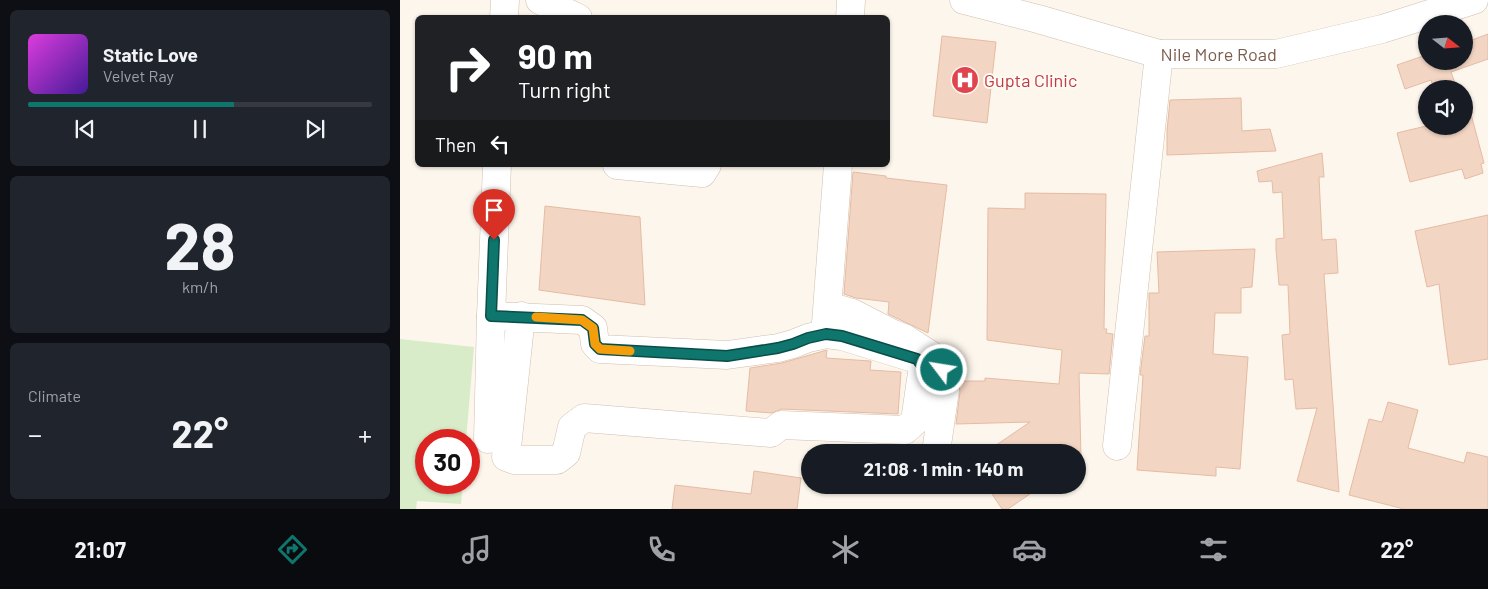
<!DOCTYPE html>
<meta charset="utf-8">
<style>
:root{--surface:#171b24;--page:#20242c;--text:#f1f3f6;--muted:#9ea1a6;--line:#363941;--accent:#0f766e}
body{margin:0;font-family:Barlow,sans-serif;background:var(--page);color:var(--text);height:100vh;display:flex;flex-direction:column;font-size:19px;white-space:nowrap}
*{box-sizing:border-box;margin:0}
p{font-size:16px;color:var(--muted)}
.icon{flex:none;width:28px;height:28px;fill:none;stroke:currentColor;stroke-width:2;stroke-linecap:round;stroke-linejoin:round}
.map{position:relative;flex:1;overflow:hidden}
.details{display:flex;flex-direction:column;gap:10px;padding:10px;background:#0d0f14;width:400px}
.details>*{flex:none}
.guide{position:absolute;left:15px;top:15px;width:475px;height:152px;border-radius:8px;box-shadow:0 1px 4px #0004;background:#202124;color:#fff;overflow:hidden}
.needle{width:32px;rotate:107deg}
.controls{position:absolute;left:1018px;top:15px;display:grid;gap:10px}
.controls a{display:grid;place-items:center;width:55px;height:55px;border-radius:50%;background:var(--surface);box-shadow:0 1px 4px #0004;font-size:25px}
.speed{position:absolute;left:15px;top:429px;display:flex;gap:10px;font-size:25px;font-weight:700;text-align:center}
.speed>*{display:grid;place-content:center;width:65px;height:65px;border-radius:50%;background:var(--surface);box-shadow:0 1px 4px #0004;line-height:1}
.speed .limit{border:8px solid #d22;background:#fff;color:#111}
.pin{position:absolute;display:grid;place-items:center;width:42px;height:42px;color:#fff;margin:-51px -21px;border-radius:50% 50% 50% 0;rotate:-45deg;box-shadow:0 0 5px #0007}
.pin .icon{rotate:45deg}
.me{position:absolute;width:55px;margin:-28px;rotate:301deg;stroke-linejoin:round;filter:drop-shadow(0 0 4px #0008)}
.turn{display:flex;align-items:center;gap:18px;height:105px;padding:0 20px;font-size:22px}
.turn .icon{width:65px;height:65px;stroke-width:2.5}
.turn b{display:block;font-size:35px;line-height:42px}
.then{display:flex;align-items:center;height:48px;padding:0 20px;background:#0003;gap:10px;font-size:19px}
.big{font-size:38px;font-weight:700;line-height:1.1}
.details .card{flex:1;display:flex;flex-direction:column;justify-content:center;gap:8px;min-width:0;padding:0 18px;border-radius:8px;background:var(--page)}
.details .dial{align-items:center;gap:0}
.dial b{font-size:65px;line-height:1}
.song{display:flex;align-items:center;gap:15px}
.cover{width:60px;height:60px;border-radius:8px;background:linear-gradient(135deg,hsl(300 70% 55%),hsl(260 70% 35%))}
.played{height:5px;border-radius:2px;background:linear-gradient(90deg,var(--accent) 60%,var(--line) 60%)}
.keys{display:flex;justify-content:space-around;direction:ltr}
.heat{display:flex;justify-content:space-between;align-items:center;font-size:28px;direction:ltr}
.trip{position:absolute;left:401px;top:444px;width:285px;height:50px;border-radius:25px;background:var(--surface);box-shadow:0 1px 4px #0004;font-weight:700;line-height:50px;text-align:center}
.menu{display:flex;height:80px;justify-content:space-around;align-items:center;background:#090b0e;color:var(--muted)}
.menu .icon{width:35px;height:35px}
.menu .active{color:var(--accent)}
.menu b{font-size:22px;color:var(--text)}
main{display:flex;flex:1;min-height:0}
.map>svg:first-child{display:block}
</style>
<main>
<section class="details">
<div class="card">
<div class="song"><i class="cover"></i><div><b>Static Love</b><p>Velvet Ray</p></div></div>
<div class="played"></div>
<div class="keys"><svg class="icon" aria-label="previous" viewBox="0 0 24 24"><path d="M18 5L8 12l10 7zM5 5v14"/></svg><svg class="icon" aria-label="pause" viewBox="0 0 24 24"><path d="M8 5v14M16 5v14"/></svg><svg class="icon" aria-label="next" viewBox="0 0 24 24"><path d="M6 5l10 7-10 7zM19 5v14"/></svg></div>
</div>
<div class="card dial"><b>28</b><p>km/h</p></div>
<div class="card"><p>Climate</p>
<div class="heat"><a>−</a><b class="big">22°</b><a>+</a></div>
</div>
</section>
<div class="map">
<svg width="1088" height="509" viewBox="0 0 1088 509">
<rect width="100%" height="100%" fill="#fdf6ec"/>
<path fill="#d8ecc9" d="M0 339 74 347 66 440H26V482L63 483 61 504 17 501 16 509H0Z"/>
<g fill="#f3d5c3" stroke="#e6bba3">
<path d="M1088 34V59L1051 72 1057 89H1034L1031 80 1005 89 997 65 1026 55V61H1064V43Z"/>
<path d="M542 36 596 42 587 123 533 116Z"/>
<path d="M841 98 842 131 870 129 876 151 767 155V131L770 100Z"/>
<path d="M1064 111 1065 115 1071 114 1084 163 1081 164 1083 173 1065 179 1062 169 1010 182 997 133 1026 126H1064Z"/>
<path d="M922 153 924 177H919L922 240 936 239 938 273 924 274 939 492 897 481 917 408 896 409 893 379 885 380 882 335 890 334 888 285H879L876 249V239L884 238 882 192 873 193 872 181 859 182 857 171Z"/>
<path d="M453 172 486 176V178L547 185 528 333 488 314 489 302 456 298 444 294Z"/>
<path d="M625 193 706 194 704 329H707L706 333 713 334 709 374 679 373 681 458 678 461V452H586L630 422 556 424 560 392 559 381H585V378L659 384 662 350 587 340 588 208 625 209Z"/>
<path d="M145 206 240 217 245 305 139 290Z"/>
<path d="M1088 215V359L1049 365 1044 328 1039 284 1027 287 1015 231Z"/>
<path d="M855 249 852 287 841 288V313H815L813 354 848 357 840 469 816 467V476L737 470 743 375H740L745 336H749V293H759L757 252Z"/>
<path d="M427 350 426 358 470 361H471L470 370 501 372 498 414 382 409 372 413 346 411 350 368 382 363Z"/>
<path d="M988 402 1018 410 1008 448 1064 463 1067 452 1088 457V509H1004L949 495 969 419 982 422Z"/>
<path d="M354 471 401 478 397 509H272L275 485 351 494Z"/>
<path d="M586 485H643L608 509H602Z"/>
</g>
<g fill="none" stroke-linecap="round" stroke-linejoin="round">
<g stroke="#d1beb0" stroke-width="29">
<g id="minor">
<path d="M140 0 178 18"/>
<path id="s1" d="M564 0 638 19 759 54H876L982 29 1074 0"/>
<path d="M104 18 105 0"/>
<path d="M450 18 451 0"/>
<path d="M217 165 302 173 307 165"/>
<path d="M428 306 452 313 491 333 504 338 532 356 542 370 545 390 536 452"/>
<path d="M91 316 182 320 193 328 195 344 200 349 327 355 378 348 393 344 408 338 426 334 442 336 517 359 523 366 515 421 505 430 381 425 371 433 184 418 172 427 166 453 157 460H114L106 457 121 316"/>
<path d="M426 323 438 165"/>
<path d="M88 439 91 316 97 165"/>
<path d="M717 446 759 54"/>
</g>
</g>
<use href="#minor" stroke="#fff" stroke-width="28"/>
</g>
<g fill="none" stroke-linecap="round" stroke-linejoin="round">
<g stroke="#0a4d48" stroke-width="12">
<path id="route" d="M94 240 91 316 182 320 193 328 195 344 200 349 327 356 378 348 393 344 408 338 426 334 442 336 517 359 520 363 532 356 542 370"/>
</g>
<use href="#route" stroke="#0f766e" stroke-width="9"/>
<path stroke="#f59e0b" stroke-width="9" d="M136 317 182 320 193 328 195 344 200 349 230 351"/>
</g>
<defs>
<g id="hospital-disc" transform="scale(1.4375)"><circle r="9.5" fill="#e0444e" stroke="#fffaf3"/><path d="M-5-5h3v3.5h4V-5h3V5h-3V1.5h-4V5h-3Z" fill="#fff"/></g>
</defs>
<g fill-rule="evenodd">
<use href="#hospital-disc" x="565" y="80"/>
</g>
<g text-anchor="middle" dominant-baseline="central" stroke-width="4" stroke-linejoin="round" paint-order="stroke">
<g font-size="18" fill="#7a5c4d" stroke="#fffaf3">
<text stroke="none"><textPath href="#s1" startOffset="262">Nile More Road</textPath></text>
</g>
<g font-size="18" fill="#be3a42" stroke="#fffaf3" text-anchor="start">
<text x="584" y="80">Gupta Clinic</text>
</g>
</g>
</svg>
<div class="controls">
<a><svg class="needle" viewBox="-14 -14 28 28"><path d="M0-13l5 13h-10z" fill="#e53935"/><path d="M0 13l5-13h-10z" fill="#9ea1a6"/></svg></a>
<a><svg class="icon" aria-label="sound" viewBox="0 0 24 24"><path d="M4 9h4l5-4v14l-5-4H4zM17 9q2 3 0 6"/></svg></a>
</div>
<div class="speed"><div class="limit">30</div></div>
<div class="pin" style="left:94px;top:240px;background:#d93025"><svg class="icon" aria-label="arrive" viewBox="0 0 24 24"><path d="M6 21V4h12l-3 4 3 4H6"/></svg></div>
<svg class="me" style="left:542px;top:370px" viewBox="-20 -20 40 40"><circle r="17" fill="#0f766e" stroke="#fff" stroke-width="3"/><path d="M0-11L8 9 0 5-8 9z" fill="#fff"/></svg>
<div class="trip">21:08 · 1 min · 140 m</div>
<div class="guide">
<div class="turn"><svg class="icon" aria-label="right" viewBox="0 0 24 24"><path d="M7 20v-9h11M14 6l5 5-5 5"/></svg><div><b>90 m</b>Turn right</div></div>
<div class="then">Then<svg class="icon" aria-label="left" viewBox="0 0 24 24"><path d="M17 20v-9H6M10 6l-5 5 5 5"/></svg></div>
</div>
</div>
</main>
<nav class="menu">
<b>21:07</b>
<svg class="icon active" aria-label="directions" viewBox="0 0 24 24"><path d="M12 3l9 9-9 9-9-9zM9 14v-3h6M13 9l2 2-2 2"/></svg>
<svg class="icon" aria-label="music" viewBox="0 0 24 24"><path d="M9 18V5l10-2v13"/><circle cx="6" cy="18" r="3"/><circle cx="16" cy="16" r="3"/></svg>
<svg class="icon" aria-label="phone" viewBox="0 0 24 24"><path d="M5 4h4l2 5-3 2q2 4 5 5l2-3 5 2v4C11 20 4 13 5 4z"/></svg>
<svg class="icon" aria-label="climate" viewBox="0 0 24 24"><path d="M12 3v18M4 7l16 10M4 17L20 7"/></svg>
<svg class="icon" aria-label="car" viewBox="0 0 24 24"><path d="M5 17H2v-5l4-1 3-4h7l3 4 3 1v5h-3M9 17h6M6 11h13"/><circle cx="7" cy="17" r="2"/><circle cx="17" cy="17" r="2"/></svg>
<svg class="icon" aria-label="filters" viewBox="0 0 24 24"><path d="M4 7h16M4 17h16"/><circle cx="9" cy="7" r="2"/><circle cx="15" cy="17" r="2"/></svg>
<b>22°</b>
</nav>
